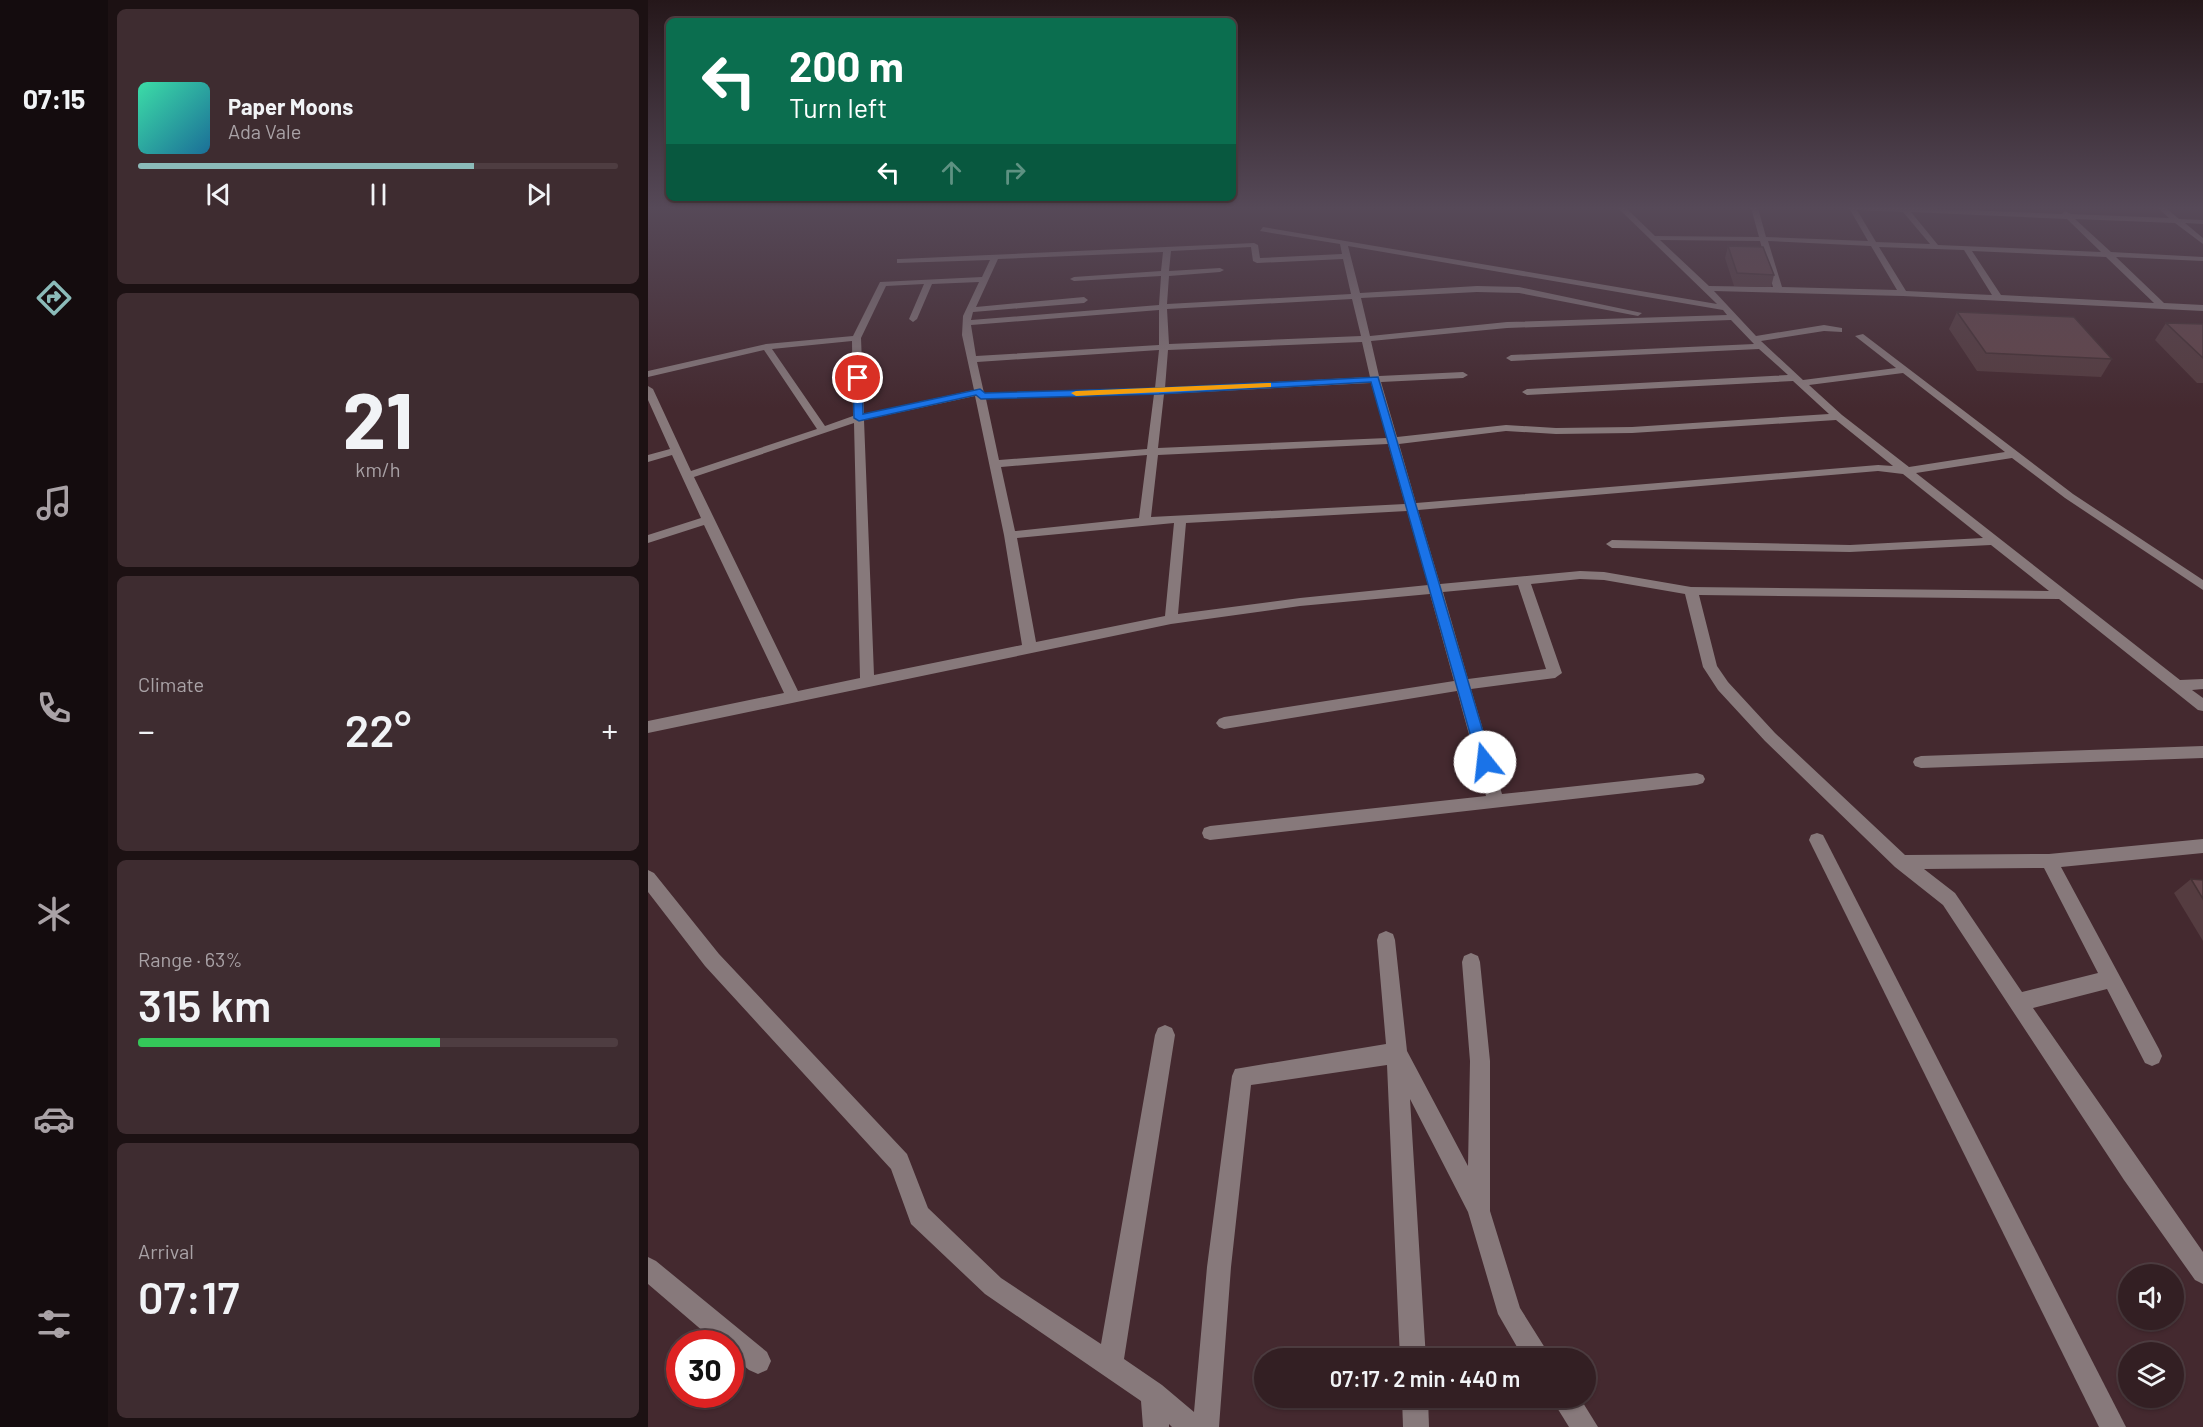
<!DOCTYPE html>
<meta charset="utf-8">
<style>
:root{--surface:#331f23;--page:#3e2c30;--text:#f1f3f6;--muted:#a9a2a6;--line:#4e3d41;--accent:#8bbbb9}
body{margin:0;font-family:Barlow,sans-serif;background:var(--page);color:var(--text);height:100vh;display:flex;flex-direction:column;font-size:22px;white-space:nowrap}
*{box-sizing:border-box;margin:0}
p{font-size:20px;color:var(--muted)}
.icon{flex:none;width:33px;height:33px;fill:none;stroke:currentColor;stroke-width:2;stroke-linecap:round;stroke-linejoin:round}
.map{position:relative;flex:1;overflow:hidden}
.drawer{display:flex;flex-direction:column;gap:9px;padding:9px;background:#1c1113;width:540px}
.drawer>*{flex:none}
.banner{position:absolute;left:18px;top:18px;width:570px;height:183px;border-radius:9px;box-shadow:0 2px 4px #0004,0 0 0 2px var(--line);background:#0b6e4f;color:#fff;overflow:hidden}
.fabs{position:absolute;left:1470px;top:1264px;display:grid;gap:12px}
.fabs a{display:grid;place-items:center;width:66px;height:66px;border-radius:50%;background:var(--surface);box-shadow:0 2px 4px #0004,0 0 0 2px var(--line);font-size:30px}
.speed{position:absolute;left:18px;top:1330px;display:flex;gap:12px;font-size:30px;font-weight:700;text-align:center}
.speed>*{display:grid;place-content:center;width:78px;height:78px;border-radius:50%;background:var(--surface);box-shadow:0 2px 4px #0004,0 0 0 2px var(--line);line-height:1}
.speed .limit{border:9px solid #d22;background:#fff;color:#111}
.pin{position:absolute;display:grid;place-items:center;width:51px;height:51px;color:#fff;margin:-26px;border:3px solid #fff;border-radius:50%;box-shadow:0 2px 6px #0007}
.me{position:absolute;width:66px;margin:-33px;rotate:344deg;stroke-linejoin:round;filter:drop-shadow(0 0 4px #0008)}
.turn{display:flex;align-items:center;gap:21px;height:126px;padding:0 24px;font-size:27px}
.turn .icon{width:78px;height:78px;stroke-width:2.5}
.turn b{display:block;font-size:42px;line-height:51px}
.lanes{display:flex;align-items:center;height:57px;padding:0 24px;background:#0003;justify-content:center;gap:30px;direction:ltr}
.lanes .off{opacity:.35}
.big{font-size:45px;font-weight:600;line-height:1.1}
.drawer .tile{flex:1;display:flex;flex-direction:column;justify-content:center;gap:9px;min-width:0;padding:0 21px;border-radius:9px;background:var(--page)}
.drawer .dial{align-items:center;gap:0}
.dial b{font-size:78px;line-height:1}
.song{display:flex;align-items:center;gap:18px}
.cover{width:72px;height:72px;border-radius:9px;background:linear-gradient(135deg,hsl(160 70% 55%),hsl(200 70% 35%))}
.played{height:6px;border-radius:3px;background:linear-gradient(90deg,var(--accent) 70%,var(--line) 70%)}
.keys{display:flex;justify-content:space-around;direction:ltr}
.heat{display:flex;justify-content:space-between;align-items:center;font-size:33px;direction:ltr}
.charge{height:9px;border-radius:4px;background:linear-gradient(90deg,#34c759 63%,var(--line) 0)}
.trip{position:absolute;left:606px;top:1348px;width:342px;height:60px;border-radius:30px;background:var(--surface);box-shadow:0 2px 4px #0004,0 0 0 2px var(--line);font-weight:600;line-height:60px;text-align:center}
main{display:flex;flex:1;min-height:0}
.menu{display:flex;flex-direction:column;width:108px;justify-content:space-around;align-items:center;background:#140c0e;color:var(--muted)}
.menu .icon{width:42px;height:42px}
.menu .on{color:var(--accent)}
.menu b{font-size:27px;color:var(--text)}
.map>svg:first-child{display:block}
</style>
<main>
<nav class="menu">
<b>07:15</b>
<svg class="icon on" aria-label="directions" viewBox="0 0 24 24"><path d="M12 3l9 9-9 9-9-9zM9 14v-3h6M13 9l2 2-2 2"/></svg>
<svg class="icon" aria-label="music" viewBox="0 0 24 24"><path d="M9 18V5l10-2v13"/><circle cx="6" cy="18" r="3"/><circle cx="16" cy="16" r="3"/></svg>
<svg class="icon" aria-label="phone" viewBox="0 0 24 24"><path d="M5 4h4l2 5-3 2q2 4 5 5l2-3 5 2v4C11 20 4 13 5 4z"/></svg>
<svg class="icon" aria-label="climate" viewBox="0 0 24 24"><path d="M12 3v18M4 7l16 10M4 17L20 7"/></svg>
<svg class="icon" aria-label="car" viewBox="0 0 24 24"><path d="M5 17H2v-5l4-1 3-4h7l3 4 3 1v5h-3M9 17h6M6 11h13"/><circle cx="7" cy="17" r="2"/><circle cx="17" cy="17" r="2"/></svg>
<svg class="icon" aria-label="filters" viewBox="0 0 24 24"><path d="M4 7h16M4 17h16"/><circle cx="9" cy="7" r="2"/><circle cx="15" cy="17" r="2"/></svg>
</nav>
<section class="drawer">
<div class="tile">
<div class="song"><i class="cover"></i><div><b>Paper Moons</b><p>Ada Vale</p></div></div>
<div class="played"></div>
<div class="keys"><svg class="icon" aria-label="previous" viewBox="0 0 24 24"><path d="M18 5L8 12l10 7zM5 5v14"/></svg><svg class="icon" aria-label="pause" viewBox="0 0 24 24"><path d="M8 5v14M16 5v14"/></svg><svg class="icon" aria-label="next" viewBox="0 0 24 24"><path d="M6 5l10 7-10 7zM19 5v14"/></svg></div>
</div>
<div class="tile dial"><b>21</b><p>km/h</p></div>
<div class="tile"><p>Climate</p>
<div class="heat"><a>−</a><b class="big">22°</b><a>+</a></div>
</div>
<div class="tile"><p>Range · 63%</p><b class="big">315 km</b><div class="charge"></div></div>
<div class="tile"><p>Arrival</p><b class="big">07:17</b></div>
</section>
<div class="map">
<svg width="1555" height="1427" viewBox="0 0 1555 1427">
<rect width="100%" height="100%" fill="#44292f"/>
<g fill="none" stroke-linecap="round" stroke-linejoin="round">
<g fill="#87797b" fill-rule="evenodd">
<path d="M970 208H978L1007 236 1111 237 1103 208H1110L1118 237 1220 241 1201 208H1271L1414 214 1417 211 1423 214 1521 218 1510 208H1518L1531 219 1555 220V224L1537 223 1555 238V244L1527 223 1427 219 1463 252 1555 257V261L1468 257 1516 303 1555 305V311L1255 296 1066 291 1108 336 1176 325 1194 328V332L1176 331 1113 341 1155 380 1248 368 1207 336 1215 334 1425 494 1555 580V590L1417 498 1364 458 1268 473 1532 680 1555 679V689L1544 690 1555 698V711L1550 710 1411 599 1051 595 1069 666 1080 682 1127 733 1257 855 1401 854 1555 839V853L1413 867 1511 1049 1514 1056 1511 1063 1504 1066 1497 1063 1459 989 1385 1008 1555 1252V1284L1547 1280 1476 1180 1295 905 1247 867 1117 741 1070 690 1055 667 1037 594 956 580 932 579 883 584 914 673 907 678 823 689 854 794 1049 773 1055 775 1057 779 1055 783 1049 785 562 840 556 838 554 833 556 828 562 826 838 796 809 691 576 729 571 727 568 723 571 719 576 717 806 681 782 594 652 606 523 624 0 733V721L136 693 56 525 0 543V535L53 518 24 455 0 462V455L22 449 0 400V386L5 389 43 471 169 429 116 350 0 377V371L118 344 205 336 232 282 334 277 342 260 249 263V259H252L606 243 610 245 612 258 694 254 692 244 612 231 615 227 1069 304ZM1209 210 1255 212 1282 244 1228 242ZM1263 212 1419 219 1453 252 1290 245ZM1012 240 1112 241 1125 287 1061 286ZM1120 241 1223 246 1249 290 1134 287ZM700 246 1075 310 1079 315 859 322 722 336 713 298 829 292 871 293 990 316 994 313 871 287 829 286 712 293ZM603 247 605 261 609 263 695 259 703 294 519 304 521 276 572 272 576 270 572 268 521 271 523 251ZM1231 247 1316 250 1344 295 1258 291ZM1324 251 1458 257 1506 303 1353 295ZM515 252 513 271 426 277 422 279 426 281 513 276 511 305 323 320 325 312 436 303 440 300 436 297 328 307 350 259ZM331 282 315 316 314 335 326 390 216 414 213 338 238 286 276 284 261 319 265 322 269 319 284 284ZM704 299 713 336 521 344 519 309ZM511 310V345L328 356 323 325ZM1083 320 1106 344 863 355 858 358 863 361 1111 349 1140 375 879 389 874 392 879 395 1145 381 1181 414 984 427 908 428 858 425 749 437 733 382 815 378 820 375 815 372 731 376 723 341 859 328ZM204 341 205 416 177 426 124 349ZM714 342 722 377 517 388 520 350ZM511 350 507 388 336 393 329 362ZM1255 373 1357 452 1261 467 1194 415 1161 385ZM723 383 739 438 510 448 516 394ZM506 394 499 449 351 460 338 399ZM327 396 356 535 374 645 226 675 216 420ZM1188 420 1245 466 1230 465 768 503 751 444 858 431 908 434 984 433ZM206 423 212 678 150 691 46 477ZM740 444 757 504 503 517 510 455ZM499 455 491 518 367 531 353 467ZM1230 471 1255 474 1335 538 1202 545 964 540 958 544 964 548 1202 552 1343 545 1401 591 1043 587 956 572 932 571 792 584 770 510ZM759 511 780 585 652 598 530 614 538 523ZM526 523 517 616 388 642 369 538ZM870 585 898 669 820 679 795 592ZM1396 868 1450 973 1374 992 1307 893 1276 869Z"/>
<path d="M1555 746V758L1273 768 1267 766 1265 762 1267 758 1273 756Z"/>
<path d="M1169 833 1175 835 1478 1427H1451L1161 840 1163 835Z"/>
<path d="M0 870 6 873 71 954 259 1154 280 1208 353 1278 453 1344 507 1035 510 1028 517 1025 524 1028 527 1035 476 1359 514 1385 546 1412 559 1267 584 1076 587 1069 738 1044 729 940 731 934 738 931 745 934 747 940 759 1051 820 1166 822 1061 814 962 816 956 823 953 830 956 832 962 842 1061V1211L872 1308 904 1359H876L850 1314 820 1212 762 1099 778 1359H752L739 1065 603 1085 583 1267 571 1427H524L521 1424V1427H495L493 1401 337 1294 263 1224 243 1169 57 966 0 892Z"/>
<path d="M0 1257 8 1261 119 1352 123 1361 119 1370 110 1374 101 1370 82 1354V1344H70L0 1284Z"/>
<path d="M754 1398H780L781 1427H755Z"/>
<path d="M903 1398H932L950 1427H921Z"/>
</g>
</g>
<g fill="#553c40">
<path d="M1080 246 1126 275 1123 287 1086 286 1077 258Z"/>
<path d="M1309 312 1464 359 1453 377 1329 371 1301 329Z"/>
<path d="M1518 323 1555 324V383H1549L1507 340Z"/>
<path d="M1543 879 1555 880V941L1526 893Z"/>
</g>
<g fill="#63464b" stroke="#453134" stroke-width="1.5">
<path d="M1080 246 1115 247 1126 275 1089 273Z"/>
<path d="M1309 312 1426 317 1464 359 1338 353Z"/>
<path d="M1518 323 1555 324V358Z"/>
<path d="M1543 879 1555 880V899Z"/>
</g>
<linearGradient id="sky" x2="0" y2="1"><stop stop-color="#25171a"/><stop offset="0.51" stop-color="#564958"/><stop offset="1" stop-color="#564958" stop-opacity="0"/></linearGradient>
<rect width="1555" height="408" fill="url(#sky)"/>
<path fill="#1a73e8" stroke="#114b97" stroke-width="1.5" d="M210 375 214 378 215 414 332 389 337 393 511 388 730 377 844 762 842 766H832L830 762 723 382 511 394 333 399 328 395 211 421 206 418 205 378Z"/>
<path fill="#f59e0b" d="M620 383H623V387L428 396 423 393 428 391Z"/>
</svg>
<div class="fabs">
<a><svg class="icon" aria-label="sound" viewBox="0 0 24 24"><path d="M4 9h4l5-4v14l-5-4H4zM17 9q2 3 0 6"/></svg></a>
<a><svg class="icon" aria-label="layers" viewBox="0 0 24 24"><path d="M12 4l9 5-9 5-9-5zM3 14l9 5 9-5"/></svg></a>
</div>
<div class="speed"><div class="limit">30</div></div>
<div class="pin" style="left:210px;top:378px;background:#d93025"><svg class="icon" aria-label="arrive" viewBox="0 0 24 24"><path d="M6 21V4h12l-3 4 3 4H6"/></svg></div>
<svg class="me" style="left:837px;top:762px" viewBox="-20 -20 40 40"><circle r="19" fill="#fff"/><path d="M0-13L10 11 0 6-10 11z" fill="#1a73e8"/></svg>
<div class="trip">07:17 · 2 min · 440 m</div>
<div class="banner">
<div class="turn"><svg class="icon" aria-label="left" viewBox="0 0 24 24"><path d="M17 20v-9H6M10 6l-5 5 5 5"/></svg><div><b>200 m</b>Turn left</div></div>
<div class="lanes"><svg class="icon" aria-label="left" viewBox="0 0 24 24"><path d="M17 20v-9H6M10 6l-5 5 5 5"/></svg><svg class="icon off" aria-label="ahead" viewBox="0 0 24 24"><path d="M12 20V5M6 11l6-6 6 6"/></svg><svg class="icon off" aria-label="right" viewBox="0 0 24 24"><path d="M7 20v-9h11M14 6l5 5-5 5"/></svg></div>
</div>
</div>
</main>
